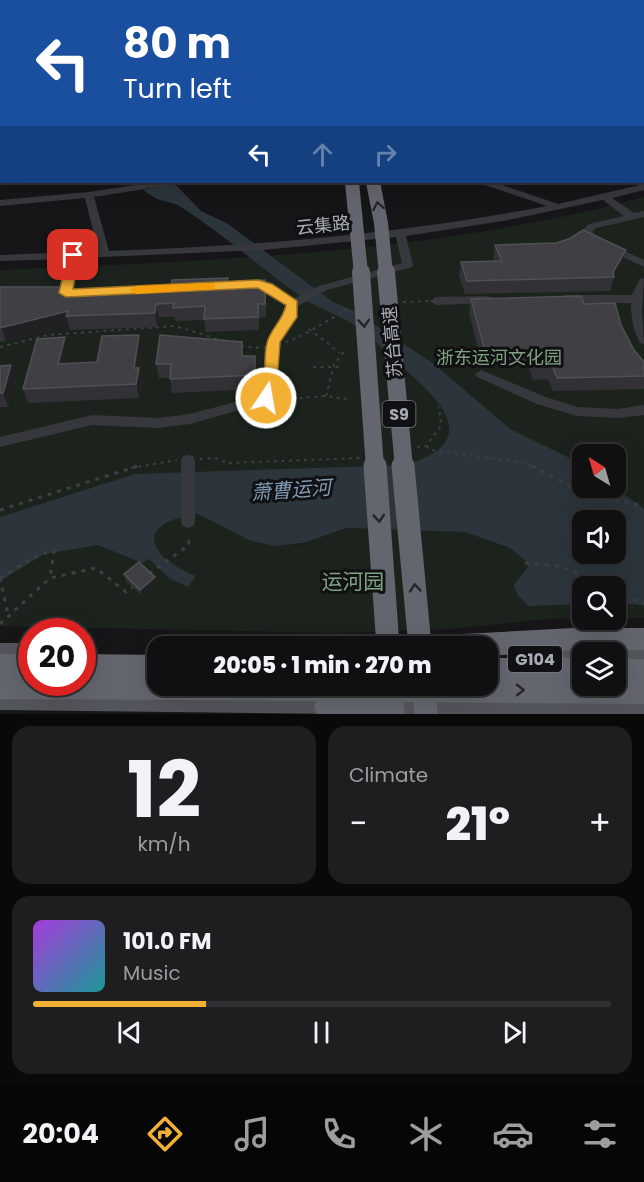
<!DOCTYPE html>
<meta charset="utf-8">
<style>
:root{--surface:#101012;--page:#1e1e20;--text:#f1f3f6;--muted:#9c9d9f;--line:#303032;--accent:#f2b134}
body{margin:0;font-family:Poppins,"Noto Sans SC",sans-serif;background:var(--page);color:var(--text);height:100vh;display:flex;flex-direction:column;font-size:22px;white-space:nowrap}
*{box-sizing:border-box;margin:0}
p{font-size:20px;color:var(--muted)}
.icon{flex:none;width:33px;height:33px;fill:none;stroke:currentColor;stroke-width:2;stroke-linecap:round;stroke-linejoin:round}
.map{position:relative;height:714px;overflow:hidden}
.details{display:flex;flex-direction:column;gap:12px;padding:12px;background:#09090a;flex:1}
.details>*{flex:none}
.guide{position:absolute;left:0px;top:0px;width:645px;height:183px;box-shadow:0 6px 24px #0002,0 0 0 2px var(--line);background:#1a4fa0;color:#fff;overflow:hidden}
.needle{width:39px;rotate:323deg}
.tools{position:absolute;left:572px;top:444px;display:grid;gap:12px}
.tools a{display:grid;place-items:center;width:54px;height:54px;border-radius:12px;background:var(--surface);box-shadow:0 6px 24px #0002,0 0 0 2px var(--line);font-size:30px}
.speed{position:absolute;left:18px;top:618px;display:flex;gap:12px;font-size:30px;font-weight:700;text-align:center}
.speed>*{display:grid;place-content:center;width:78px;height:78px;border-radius:50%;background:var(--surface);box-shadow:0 6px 24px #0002,0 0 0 2px var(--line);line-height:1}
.speed .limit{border:9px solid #d22;background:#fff;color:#111}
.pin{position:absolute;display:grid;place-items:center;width:51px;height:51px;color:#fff;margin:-26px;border-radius:12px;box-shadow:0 3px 9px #0006}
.me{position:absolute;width:66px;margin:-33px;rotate:12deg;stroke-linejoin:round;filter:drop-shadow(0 0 4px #0008)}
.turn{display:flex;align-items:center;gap:21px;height:126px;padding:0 24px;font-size:27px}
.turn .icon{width:78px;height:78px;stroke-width:2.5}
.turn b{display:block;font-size:42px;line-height:51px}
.lanes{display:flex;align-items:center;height:57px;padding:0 24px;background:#0003;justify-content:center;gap:30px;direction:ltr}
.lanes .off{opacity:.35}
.big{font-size:45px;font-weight:800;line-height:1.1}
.details .tile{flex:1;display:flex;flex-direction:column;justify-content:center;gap:9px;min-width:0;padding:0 21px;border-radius:18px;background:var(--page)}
.details .dial{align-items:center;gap:0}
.dial b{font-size:78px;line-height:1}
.song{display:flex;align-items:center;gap:18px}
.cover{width:72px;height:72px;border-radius:9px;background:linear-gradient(135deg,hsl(280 70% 55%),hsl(180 70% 35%))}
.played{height:6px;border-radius:3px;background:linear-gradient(90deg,var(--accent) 30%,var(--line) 30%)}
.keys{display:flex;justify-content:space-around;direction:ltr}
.heat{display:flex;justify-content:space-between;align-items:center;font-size:33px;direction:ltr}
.details .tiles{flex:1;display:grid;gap:12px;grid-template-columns:1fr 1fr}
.tile:last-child{grid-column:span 2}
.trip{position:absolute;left:147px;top:636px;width:351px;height:60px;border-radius:18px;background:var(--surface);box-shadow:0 6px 24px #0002,0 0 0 2px var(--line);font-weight:800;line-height:60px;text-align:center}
.menu{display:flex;height:96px;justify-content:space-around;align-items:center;background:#060607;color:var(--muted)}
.menu .icon{width:42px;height:42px}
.menu .active{color:var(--accent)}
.menu b{font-size:27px;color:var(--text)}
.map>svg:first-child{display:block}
</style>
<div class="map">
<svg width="644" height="714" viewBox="0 0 644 714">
<rect width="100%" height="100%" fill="#161618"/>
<g fill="#1c231d" fill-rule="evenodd">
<path d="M644 197V530L441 473 0 535V270C215 260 436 254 644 197ZM582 454H615V488H582Z"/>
<path d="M198 514 263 544 299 545 346 528 465 532 510 548 527 562 582 586V618L546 619 451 629 334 633 0 626V576L37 553 98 545 142 563 149 559 170 579 188 587 196 576C145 556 134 523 198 514Z"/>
<path d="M615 587 644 601V618H615Z"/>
</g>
<path fill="#2c353c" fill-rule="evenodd" d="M157 182H173L201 211 228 224 333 302 354 311 434 364 510 429 582 464V488H615L644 509V605L615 603V586H582V604L528 606 517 594 514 585 528 567 527 562 510 548 465 532 346 528 304 543 273 546 249 540 198 514C134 523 146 556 196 576L188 587 170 579 149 559 142 563 98 545 44 554 0 581V517L135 474 406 465C485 441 439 399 401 366 386 353 372 337 356 326 339 315 319 309 303 298 261 268 222 233 178 205L157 199 143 190 162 186ZM582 520H615V554H582Z"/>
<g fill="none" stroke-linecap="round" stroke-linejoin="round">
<g stroke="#3d3f44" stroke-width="2" stroke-dasharray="3 4.5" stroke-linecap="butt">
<path d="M309 329 340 353"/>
<path d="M313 367H343"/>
<path d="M326 396 334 365 346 349"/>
<path d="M277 400 326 396 347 399"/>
<path d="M426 446 432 450 525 463 535 468"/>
<path d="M417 447 426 446 441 426 439 406"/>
<path d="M200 459 215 458 227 463 361 458"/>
<path d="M131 468 177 460"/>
</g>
<g stroke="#3d3f44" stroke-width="3" stroke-dasharray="4 6" stroke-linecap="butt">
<path d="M532 466 582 492 644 506"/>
<path d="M0 510 138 466"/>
<path d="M525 563 559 566 608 586"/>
<path d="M149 574 189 545 188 534"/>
<path d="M0 578 38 555 54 551 50 578"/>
<path d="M0 578 8 615"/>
<path d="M615 591 644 604"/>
<path d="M0 624 50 578 96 568 126 592 135 585"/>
</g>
<g fill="#37383d" fill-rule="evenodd">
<path d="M501 0H508L509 2H502Z"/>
<path d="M156 182H175L170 185 94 197 109 251C256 246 401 234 547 206L482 184 481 182H493L558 204 644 184V190L612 198 634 213 644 211V217L596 228 593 231 594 237 644 260V267L584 239 583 230 589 224 624 216 603 200 503 221 406 236 413 265 412 267 327 290 298 306C295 320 286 327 280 340 272 358 286 383 270 401L190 424 158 428 92 425 0 447V437L92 415 158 418 190 414 262 395 265 391 267 341 284 316 287 305 265 290 246 287 245 285 246 283 272 285 293 299 319 286 402 263 396 237 263 250 78 258 72 293 66 297 60 293 67 259 0 261V255L98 251 85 198 0 206V200L89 192Z"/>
<path d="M644 278 642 310 644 344 640 343C633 330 631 317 631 303H566L560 299 566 295H632L640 279Z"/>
<path d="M486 296 490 297 492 300 490 303 436 305 430 301 436 297Z"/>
<path d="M481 370 546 397 577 407 618 409 644 405V415L618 418 577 416 537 404 477 377 475 374Z"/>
<path d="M188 455 193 456 195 460V522L193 526 188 528 183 526 181 522V460L183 456Z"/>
</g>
<g fill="#53555c" fill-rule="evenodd">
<path d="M423 0H433L435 2H424Z"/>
<path d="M456 0H466L468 2H457Z"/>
<rect x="0" y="643" width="32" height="20"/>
<path d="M615 647H644V667H615V652H607Z"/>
<path d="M546 648H582L590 652H582V668H546L539 665 536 658 539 651Z"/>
<path d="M0 688 333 695 341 698 344 706 340 714 0 710Z"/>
<path d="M384 696 644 700V714H376L373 707 376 699Z"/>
</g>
<g fill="#63666e" fill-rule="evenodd">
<path d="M277 0H288L289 2H278Z"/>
<path d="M292 0H303L304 2H293Z"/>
<path d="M574 628H644V650H574L488 656V646H451L454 638 463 634Z"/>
<path d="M0 654H32V682H82V654L158 655V686H488V658H582V686H615V659H644V704L394 702 401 705 405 714H317L314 706 316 701 0 699Z"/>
</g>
<g stroke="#3d3f44" stroke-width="2" stroke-dasharray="3 4.5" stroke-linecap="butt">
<path d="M403 302 436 301"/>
<path d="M241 346C284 354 314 327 350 308"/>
<path d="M0 347 48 335 175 326 224 341"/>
</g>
<g stroke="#63666e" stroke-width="14">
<path d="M352 182 361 274"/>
<path d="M373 182 381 223 386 274"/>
</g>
<g stroke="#63666e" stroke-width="18">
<path d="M361 272 375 468"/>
<path d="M386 272 404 468"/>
</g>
<g stroke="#63666e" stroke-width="23">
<path d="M375 466 388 646"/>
<path d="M403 466 420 646"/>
<path d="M391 686 393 714"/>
<path d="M424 686 426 714"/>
</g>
</g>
<g fill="#323236">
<path d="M495 245 622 263 614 276 610 291 465 294 459 276 461 262 494 261 493 258Z"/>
<path d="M228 278V282L266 294V317L259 318V330L206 332 204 320 175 321V317H159L157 327 70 330 69 326 6 341 0 342V287H60L61 292 171 288Z"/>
<path d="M471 299 584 304 621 325 634 350 644 362V389L553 391 548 379 533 380 528 365H482L469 313Z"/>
<path d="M142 349 139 370 142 382 139 398 28 403 23 389 69 351 66 364 97 362Z"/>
<path d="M243 356 256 370V389L172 393 170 378H159L156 364Z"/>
<path d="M11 365 16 379 8 407H0V366Z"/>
<path d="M124 574 155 577 157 584 142 596 126 581Z"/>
</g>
<g fill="#212124">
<path d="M626 250 622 263 614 277 613 272Z"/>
<path d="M156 304 159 317 157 327 155 313Z"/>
<path d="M68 311 66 316 69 326 6 341 1 327Z"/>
<path d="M139 335 142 349 139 370 142 382 139 398 134 368Z"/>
<path d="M65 337 69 351 62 378 58 364Z"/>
<path d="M11 365 16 379 8 407 3 393Z"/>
<path d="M155 577 157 584 142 596 140 590Z"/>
</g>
<g fill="#3f3f44" stroke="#4f5156" stroke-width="1.5">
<path d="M583 230 626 250 613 272 614 277 467 281 461 262 502 261 495 245 556 243 569 239Z"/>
<path d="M228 278 227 282 265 280V304H258V317L204 319 205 306 173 308 174 303 156 304 155 313 66 316 68 311 0 328V287H60L58 292 171 288 172 280Z"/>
<path d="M581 296 584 304 615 303 621 325 634 350 644 362V376L557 378 552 365 537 366 531 351H485L471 299Z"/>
<path d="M139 335 134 368H139L136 384 23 389 37 339 65 337 58 364 97 362 102 336Z"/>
<path d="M160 335 242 342V356H255V375L170 379 171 364H156Z"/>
<path d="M11 365 3 393H0V366Z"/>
<path d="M139 562 155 577 140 590 124 574Z"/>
</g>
<defs><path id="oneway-chevron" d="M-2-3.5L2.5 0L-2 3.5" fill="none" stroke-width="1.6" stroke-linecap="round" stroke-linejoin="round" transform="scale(1.5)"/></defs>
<g stroke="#26262a">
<use href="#oneway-chevron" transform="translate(378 206) rotate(-101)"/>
<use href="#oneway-chevron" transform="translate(364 323) rotate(86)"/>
<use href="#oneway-chevron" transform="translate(379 518) rotate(86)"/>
<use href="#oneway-chevron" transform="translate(415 588) rotate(-95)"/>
<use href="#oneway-chevron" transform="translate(520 690)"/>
</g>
<path fill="#f2b134" stroke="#9d7322" stroke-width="1.5" d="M73 251 79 255 73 289 258 280 272 284 297 301V317L280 342 276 396 266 404 259 398C269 381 262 362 267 343 270 329 283 321 286 305L258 288 66 297 59 293 67 255Z"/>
<path fill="#f59e0b" d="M210 283 215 284V289L136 294 129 290 136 286Z"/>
<g text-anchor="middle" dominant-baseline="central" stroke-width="6" stroke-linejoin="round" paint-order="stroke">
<g fill="#111113" stroke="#7b7e86" stroke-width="1.5">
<rect x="382.5" y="401" width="33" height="26" rx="4.5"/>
<rect x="508" y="646" width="54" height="26" rx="4.5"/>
</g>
<g font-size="16" font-weight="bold" fill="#a8adb8">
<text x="399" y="414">S9</text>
<text x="535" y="659">G104</text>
</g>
<g font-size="18" fill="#a8adb8" stroke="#111113">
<text transform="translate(323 225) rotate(-6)">云集路</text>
<text transform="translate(392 342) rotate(-95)">苏台高速</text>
</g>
<g font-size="18" fill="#7fa381" stroke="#111113">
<text x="499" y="357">浙东运河文化园</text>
</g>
<g font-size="20" font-style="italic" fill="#7f9bb3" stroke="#111113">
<text transform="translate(291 490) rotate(-4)">萧曹运河</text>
</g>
<g font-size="21" fill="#7fa381" stroke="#111113">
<text x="353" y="581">运河园</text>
</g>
</g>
</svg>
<div class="tools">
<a><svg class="needle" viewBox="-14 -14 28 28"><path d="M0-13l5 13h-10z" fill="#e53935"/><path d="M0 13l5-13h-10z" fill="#9c9d9f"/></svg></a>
<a><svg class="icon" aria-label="sound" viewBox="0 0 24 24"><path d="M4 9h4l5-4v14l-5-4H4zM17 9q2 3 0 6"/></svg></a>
<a><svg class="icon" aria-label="search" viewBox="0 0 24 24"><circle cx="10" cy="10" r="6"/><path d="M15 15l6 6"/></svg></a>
<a><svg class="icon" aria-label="layers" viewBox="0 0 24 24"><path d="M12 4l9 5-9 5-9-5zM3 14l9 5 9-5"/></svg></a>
</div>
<div class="speed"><div class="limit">20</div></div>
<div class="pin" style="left:73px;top:255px;background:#d93025"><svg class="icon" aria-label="arrive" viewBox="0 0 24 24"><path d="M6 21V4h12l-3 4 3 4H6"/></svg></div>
<svg class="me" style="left:266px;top:398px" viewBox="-20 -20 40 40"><circle r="17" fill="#f2b134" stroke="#fff" stroke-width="3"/><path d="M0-11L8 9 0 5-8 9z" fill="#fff"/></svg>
<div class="trip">20:05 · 1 min · 270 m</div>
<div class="guide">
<div class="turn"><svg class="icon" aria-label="left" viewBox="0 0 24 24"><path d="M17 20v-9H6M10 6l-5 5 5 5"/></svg><div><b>80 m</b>Turn left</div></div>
<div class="lanes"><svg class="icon" aria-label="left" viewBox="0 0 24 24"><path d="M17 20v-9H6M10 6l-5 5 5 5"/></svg><svg class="icon off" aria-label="ahead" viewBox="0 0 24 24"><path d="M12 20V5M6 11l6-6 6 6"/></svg><svg class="icon off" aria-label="right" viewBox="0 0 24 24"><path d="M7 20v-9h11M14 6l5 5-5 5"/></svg></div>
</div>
</div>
<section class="details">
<div class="tiles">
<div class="tile dial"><b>12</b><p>km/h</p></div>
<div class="tile"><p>Climate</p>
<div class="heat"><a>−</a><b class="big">21°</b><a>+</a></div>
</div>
<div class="tile">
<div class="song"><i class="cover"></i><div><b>101.0 FM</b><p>Music</p></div></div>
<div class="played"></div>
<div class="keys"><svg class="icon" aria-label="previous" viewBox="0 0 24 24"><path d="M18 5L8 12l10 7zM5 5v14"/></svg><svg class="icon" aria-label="pause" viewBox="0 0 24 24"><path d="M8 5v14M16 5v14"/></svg><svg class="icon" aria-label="next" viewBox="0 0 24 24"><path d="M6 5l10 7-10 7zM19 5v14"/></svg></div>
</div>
</div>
</section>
<nav class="menu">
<b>20:04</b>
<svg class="icon active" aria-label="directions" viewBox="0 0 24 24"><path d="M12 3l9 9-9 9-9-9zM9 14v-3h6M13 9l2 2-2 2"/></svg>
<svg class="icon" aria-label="music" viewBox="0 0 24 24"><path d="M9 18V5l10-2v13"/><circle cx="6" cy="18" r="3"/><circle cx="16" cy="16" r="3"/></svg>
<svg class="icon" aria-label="phone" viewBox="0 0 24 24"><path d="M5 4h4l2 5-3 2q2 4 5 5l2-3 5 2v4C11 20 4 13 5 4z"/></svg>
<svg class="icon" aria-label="climate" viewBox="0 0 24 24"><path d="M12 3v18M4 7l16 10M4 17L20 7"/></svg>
<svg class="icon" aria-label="car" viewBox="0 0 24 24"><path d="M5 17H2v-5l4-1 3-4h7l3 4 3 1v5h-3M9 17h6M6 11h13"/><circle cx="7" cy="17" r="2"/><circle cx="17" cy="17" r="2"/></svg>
<svg class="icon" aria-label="filters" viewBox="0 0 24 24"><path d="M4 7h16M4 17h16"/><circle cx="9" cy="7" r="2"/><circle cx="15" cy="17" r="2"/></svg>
</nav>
